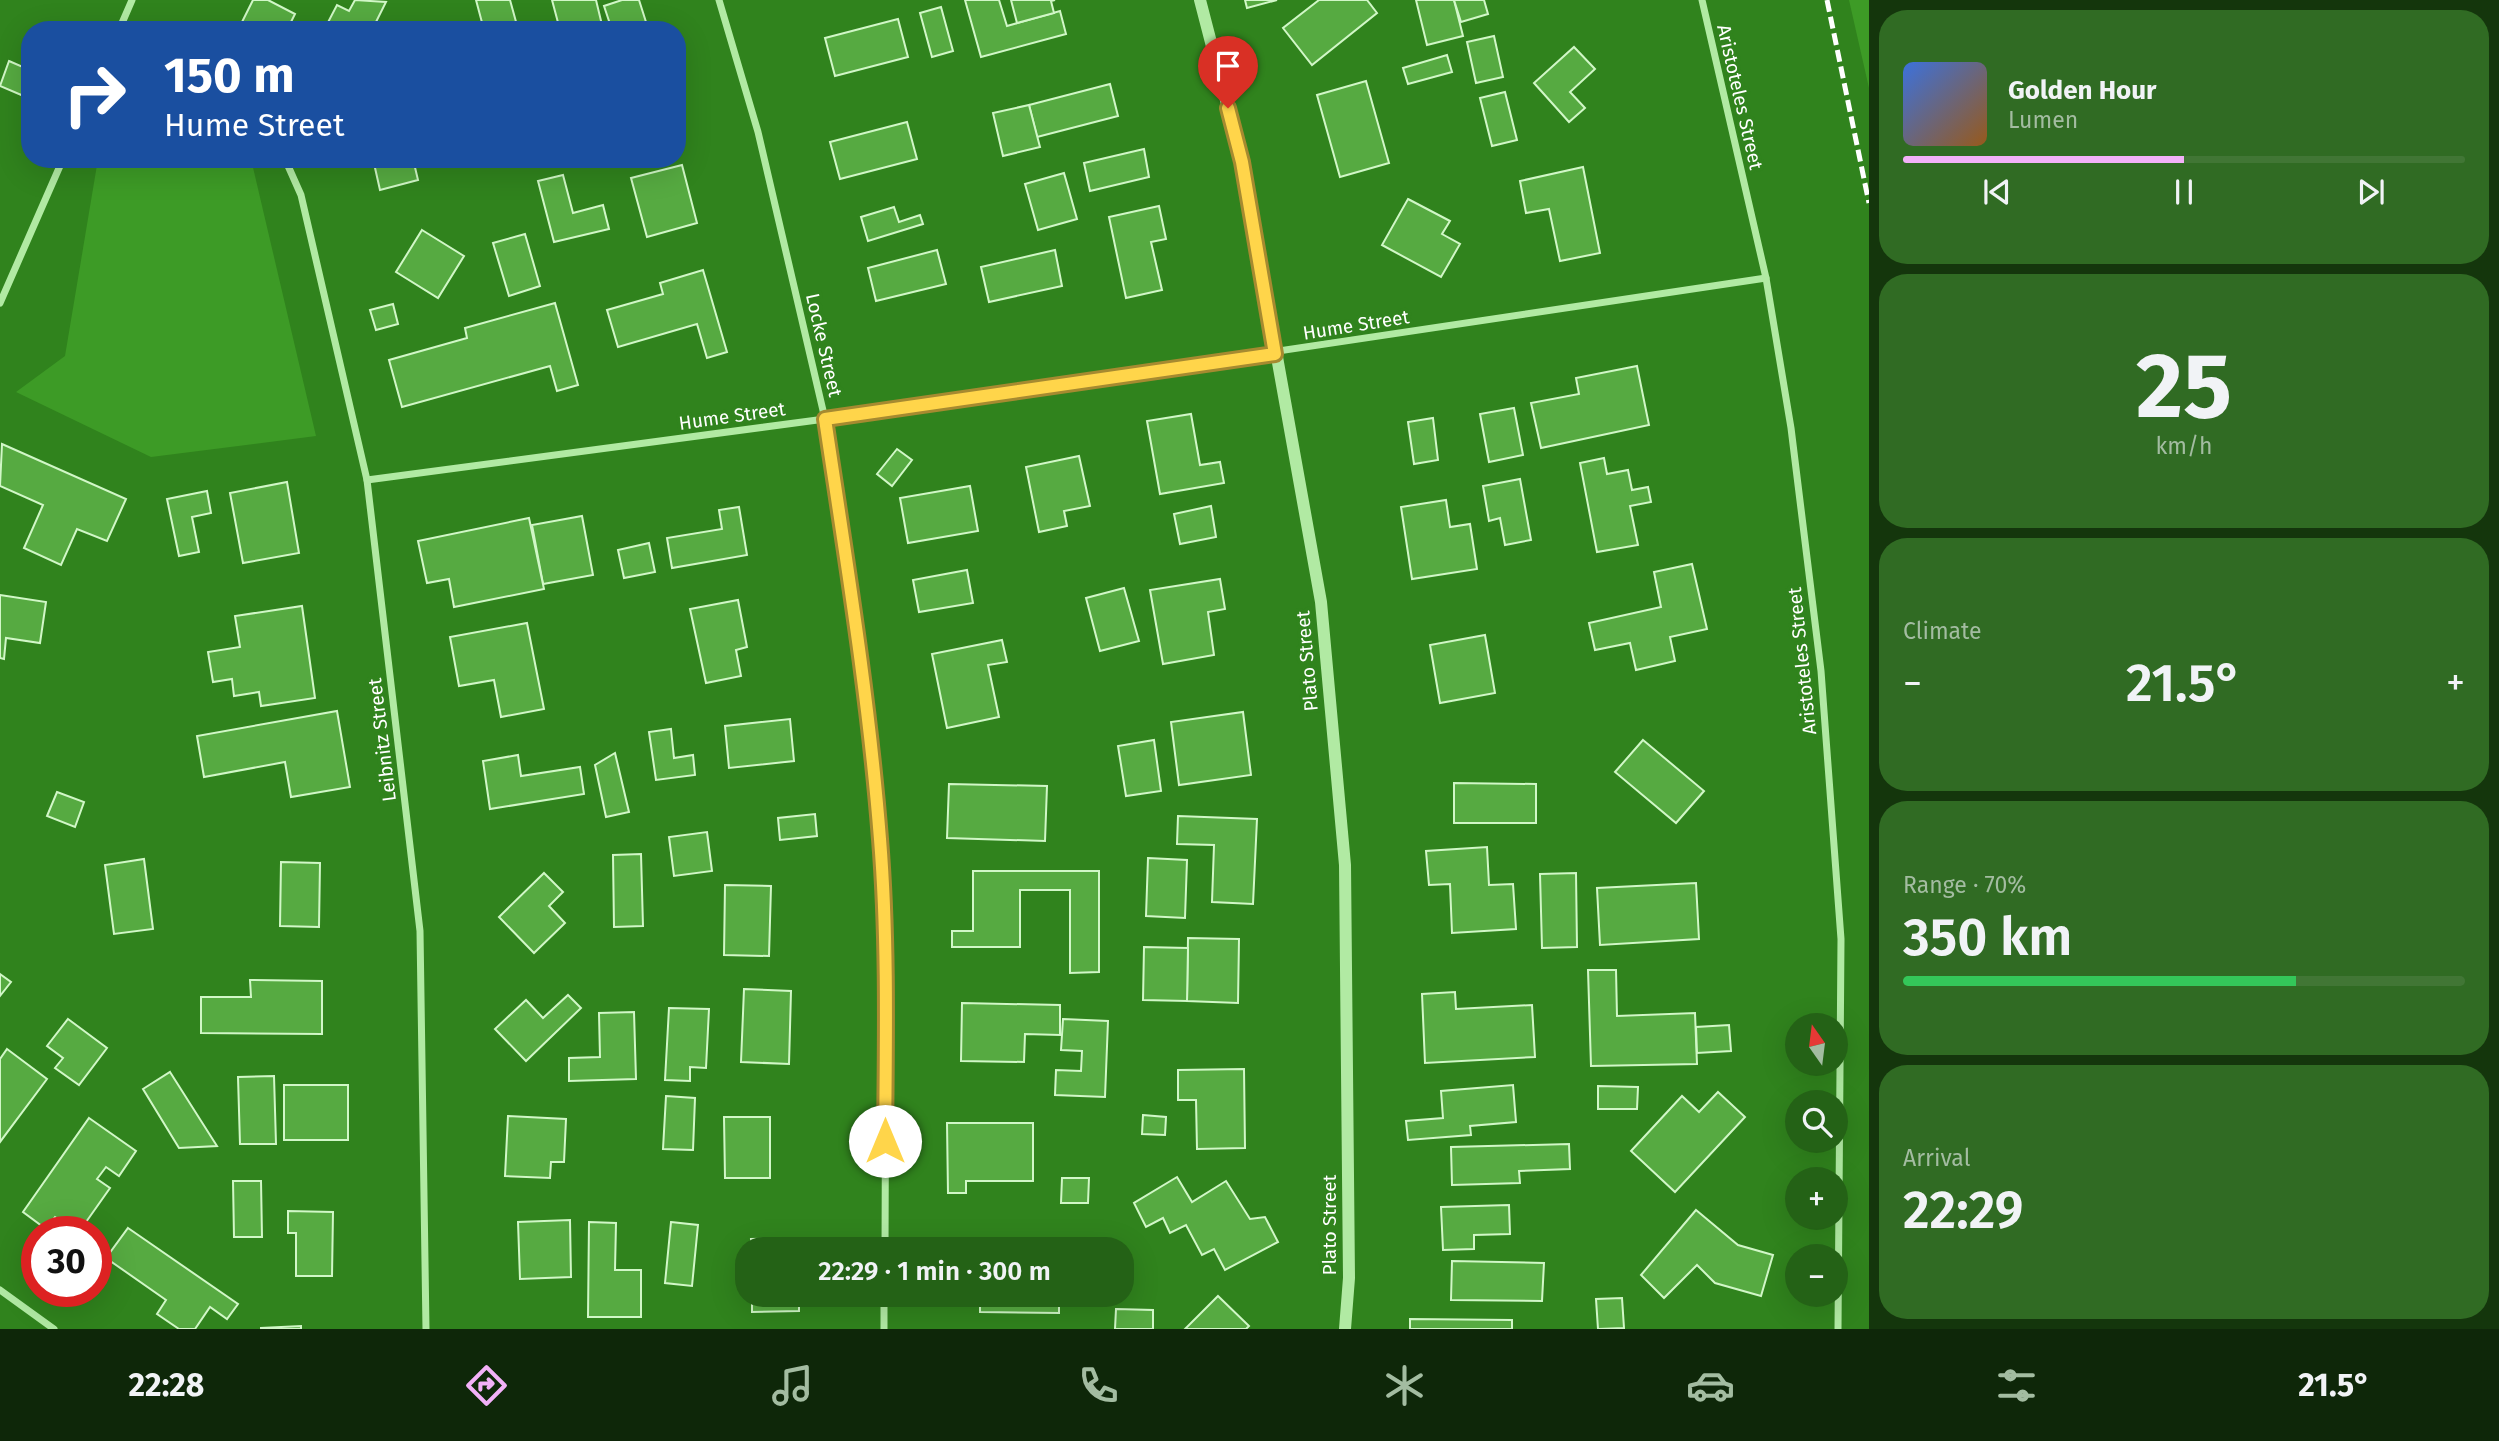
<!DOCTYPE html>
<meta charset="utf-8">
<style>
:root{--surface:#246216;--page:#306b23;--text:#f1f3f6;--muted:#a3bca1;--line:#417635;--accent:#f2b1f8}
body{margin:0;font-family:"Fira Sans",sans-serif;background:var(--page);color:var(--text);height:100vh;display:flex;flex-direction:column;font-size:26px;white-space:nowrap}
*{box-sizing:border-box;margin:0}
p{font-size:23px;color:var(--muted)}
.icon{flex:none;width:38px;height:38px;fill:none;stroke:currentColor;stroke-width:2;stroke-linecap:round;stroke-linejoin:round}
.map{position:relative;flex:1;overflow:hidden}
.sheet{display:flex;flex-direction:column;gap:10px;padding:10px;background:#14360c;width:630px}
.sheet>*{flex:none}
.top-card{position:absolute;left:21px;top:21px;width:665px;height:147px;border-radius:28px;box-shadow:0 7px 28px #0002;background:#1a4fa0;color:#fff;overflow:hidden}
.needle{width:46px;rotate:346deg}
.fabs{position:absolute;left:1785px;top:1013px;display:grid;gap:14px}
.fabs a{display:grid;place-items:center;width:63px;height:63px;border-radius:50%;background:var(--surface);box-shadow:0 7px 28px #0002;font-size:35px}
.speed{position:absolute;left:21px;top:1216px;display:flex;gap:14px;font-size:35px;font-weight:700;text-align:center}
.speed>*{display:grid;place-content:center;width:91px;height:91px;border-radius:50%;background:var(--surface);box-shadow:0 7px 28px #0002;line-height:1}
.speed .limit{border:10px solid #d22;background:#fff;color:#111}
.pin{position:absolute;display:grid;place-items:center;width:60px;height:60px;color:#fff;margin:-72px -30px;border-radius:50% 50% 50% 0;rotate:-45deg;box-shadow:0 0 7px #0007}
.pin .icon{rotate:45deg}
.me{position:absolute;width:77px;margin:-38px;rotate:0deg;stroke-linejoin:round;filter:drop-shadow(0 0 5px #0008)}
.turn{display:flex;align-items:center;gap:24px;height:147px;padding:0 28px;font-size:32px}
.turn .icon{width:91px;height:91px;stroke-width:2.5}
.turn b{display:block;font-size:49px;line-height:60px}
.big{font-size:52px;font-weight:600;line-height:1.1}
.sheet .card{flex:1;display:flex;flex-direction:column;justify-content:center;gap:10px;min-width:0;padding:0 24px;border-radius:28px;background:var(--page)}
.sheet .dial{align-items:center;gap:0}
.dial b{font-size:91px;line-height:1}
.song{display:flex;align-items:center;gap:21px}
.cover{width:84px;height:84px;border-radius:10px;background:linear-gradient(135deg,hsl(220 70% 55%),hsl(30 70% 35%))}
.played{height:7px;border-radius:4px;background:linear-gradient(90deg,var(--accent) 50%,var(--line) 50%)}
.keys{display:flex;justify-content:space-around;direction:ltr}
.heat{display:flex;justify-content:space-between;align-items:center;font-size:38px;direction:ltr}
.charge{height:10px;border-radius:5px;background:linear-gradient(90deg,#34c759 70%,var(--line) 0)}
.trip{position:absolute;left:735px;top:1237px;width:399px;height:70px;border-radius:28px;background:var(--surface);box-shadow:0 7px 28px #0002;font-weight:600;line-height:70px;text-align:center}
.dock{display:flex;height:112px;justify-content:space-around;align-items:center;background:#0e2709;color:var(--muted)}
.dock .icon{width:49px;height:49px}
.dock .active{color:var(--accent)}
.dock b{font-size:32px;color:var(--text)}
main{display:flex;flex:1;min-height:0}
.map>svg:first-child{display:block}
</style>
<main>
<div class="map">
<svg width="1869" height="1329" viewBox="0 0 1869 1329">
<rect width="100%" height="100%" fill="#30831d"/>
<g fill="#3d9b26">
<path d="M1849 0H1869V88Z"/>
<path d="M98 159H251L316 436 151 457 16 392 65 356Z"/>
</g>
<g fill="#56aa41" stroke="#d1f7c7" stroke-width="2">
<path d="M253 0H268L295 14 287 30H238Z"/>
<path d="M355 0 386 2 372 30H324L337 5 349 11Z"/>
<path d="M476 0H510L518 29 484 30Z"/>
<path d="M552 0H596L602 25 583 30H560Z"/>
<path d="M622 0H639L646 22 612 30 604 6Z"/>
<path d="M965 0H999L1007 26 1060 11 1066 34 981 57Z"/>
<path d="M1011 0H1055L1051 1 1054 13 1017 23Z"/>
<path d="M1245 0H1277L1247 8Z"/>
<path d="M1319 0H1367L1377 13 1312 65 1283 28Z"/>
<path d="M1416 0H1454L1463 36 1427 45Z"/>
<path d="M1454 0H1484L1488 14 1461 22Z"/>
<path d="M941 7 953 51 932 57 920 13Z"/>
<path d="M898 19 908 57 835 76 825 38Z"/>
<path d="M1494 36 1503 77 1476 83 1467 42Z"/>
<path d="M1574 47 1595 69 1570 92 1585 108 1569 122 1534 83Z"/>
<path d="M1447 55 1452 72 1408 84 1403 68Z"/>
<path d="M9 61 30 70 26 97 0 86Z"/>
<path d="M1366 81 1389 163 1340 177 1317 95Z"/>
<path d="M1110 84 1118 116 1037 137 1029 105Z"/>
<path d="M1505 92 1517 140 1492 146 1480 98Z"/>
<path d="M1029 105 1040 147 1003 156 993 113Z"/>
<path d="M907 122 917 159 840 179 830 142Z"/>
<path d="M1144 149 1149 177 1090 191 1084 163Z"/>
<path d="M373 159H413L418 180 380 190Z"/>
<path d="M682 165 697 223 647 237 631 178Z"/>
<path d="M1583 167 1600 253 1560 261 1549 209 1526 213 1520 181Z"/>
<path d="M1064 173 1077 219 1038 230 1025 184Z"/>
<path d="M563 175 573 213 603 205 609 229 554 242 538 181Z"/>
<path d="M1408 199 1450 221 1442 234 1460 244 1441 277 1382 245Z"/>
<path d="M1159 206 1166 239 1151 242 1162 290 1126 298 1109 217Z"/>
<path d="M894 207 899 222 920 215 923 224 868 241 861 217Z"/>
<path d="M422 230 464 256 438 298 396 272Z"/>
<path d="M525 234 540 286 509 296 493 243Z"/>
<path d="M937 250 946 284 876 301 868 268Z"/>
<path d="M1055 250 1062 286 989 302 981 267Z"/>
<path d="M703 270 727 352 707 358 697 324 618 347 607 310 663 294 660 283Z"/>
<path d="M555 303 578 385 557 391 550 366 402 407 389 360 467 338 465 328Z"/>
<path d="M393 304 398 324 376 330 370 310Z"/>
<path d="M1637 366 1649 425 1541 448 1531 403 1579 394 1576 378Z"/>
<path d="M1514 408 1523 455 1489 462 1480 414Z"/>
<path d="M1191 414 1200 465 1220 462 1224 483 1160 494 1147 421Z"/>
<path d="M1433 418 1438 460 1414 464 1408 422Z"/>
<path d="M2 444 126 499 107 541 77 529 61 565 24 548 43 505 0 486Z"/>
<path d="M897 449 912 460 892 486 877 474Z"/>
<path d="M1079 456 1090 506 1064 511 1067 526 1039 532 1026 467Z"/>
<path d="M1604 458 1607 474 1628 470 1632 490 1648 487 1651 502 1630 506 1638 545 1597 552 1580 463Z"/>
<path d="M1520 479 1531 540 1505 545 1500 518 1489 521 1483 486Z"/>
<path d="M287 482 299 553 243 563 230 493Z"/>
<path d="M970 486 978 531 908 543 900 498Z"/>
<path d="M207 491 211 513 192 517 199 552 179 556 167 499Z"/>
<path d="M1446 500 1450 527 1470 524 1477 569 1412 579 1401 507Z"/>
<path d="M1211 506 1216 537 1180 544 1174 514Z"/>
<path d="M739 507 747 555 672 568 667 538 722 529 719 510Z"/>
<path d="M582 516 593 575 543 584 532 525Z"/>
<path d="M529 518 544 589 454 607 449 579 427 583 418 541Z"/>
<path d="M649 543 655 572 624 578 618 550Z"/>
<path d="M1692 564 1707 629 1670 637 1675 661 1636 670 1630 643 1595 650 1589 623 1661 607 1654 572Z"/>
<path d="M967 570 973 603 919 612 913 580Z"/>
<path d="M1220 579 1225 609 1208 612 1214 655 1163 664 1150 590Z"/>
<path d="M1124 588 1139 641 1100 651 1086 598Z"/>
<path d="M0 595 46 602 40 643 6 638 4 659 0 658Z"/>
<path d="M738 600 747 647 736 650 741 676 706 683 690 609Z"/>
<path d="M302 606 315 698 261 706 259 692 234 696 232 679 213 682 208 652 240 647 235 616Z"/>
<path d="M527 623 544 709 501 717 494 680 459 686 450 637Z"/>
<path d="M1485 635 1495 693 1440 703 1430 645Z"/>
<path d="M1002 640 1007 662 988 665 999 717 947 728 932 654Z"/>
<path d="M337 711 350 787 291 797 285 762 204 777 197 736Z"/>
<path d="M1243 712 1251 775 1179 785 1171 722Z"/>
<path d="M790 719 794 761 729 768 725 726Z"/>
<path d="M671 729 674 758 693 755 695 775 656 780 649 732Z"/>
<path d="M1154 740 1161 791 1126 796 1118 746Z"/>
<path d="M1643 740 1704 791 1676 823 1615 772Z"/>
<path d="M615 753 629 812 606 817 595 765Z"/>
<path d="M518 755 521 776 580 767 584 794 490 809 483 761Z"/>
<path d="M1454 783 1536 784V823H1454Z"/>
<path d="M949 784 1047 786 1045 841 947 838Z"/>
<path d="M57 792 84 802 75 827 47 816Z"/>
<path d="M815 814 817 836 780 840 778 818Z"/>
<path d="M1178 816 1257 819 1253 904 1212 902 1214 845 1177 844Z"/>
<path d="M707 832 712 871 674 876 669 837Z"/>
<path d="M1487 847 1489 885 1513 884 1516 929 1452 933 1450 884 1429 885 1426 851Z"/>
<path d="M641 854 643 926 614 927 613 855Z"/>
<path d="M1148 858 1187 860 1185 918 1146 916Z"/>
<path d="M144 859 153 929 114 934 105 865Z"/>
<path d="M281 862 320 863 319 927 280 926Z"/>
<path d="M973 871H1099V972L1070 973V890H1020V947H952V931H973Z"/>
<path d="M544 873 563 892 549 906 565 923 534 953 499 917Z"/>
<path d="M1576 873 1577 947 1542 948 1540 874Z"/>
<path d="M1696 883 1699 939 1600 945 1597 888Z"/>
<path d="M725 885 771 886 769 956 724 955Z"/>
<path d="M1188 938 1239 939 1238 1003 1187 1001Z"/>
<path d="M1144 947 1188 948 1187 1001 1143 1000Z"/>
<path d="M1588 970H1616L1617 1016 1695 1013 1697 1064 1591 1066Z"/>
<path d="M0 974 11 982 0 996Z"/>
<path d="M250 980 322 981V1034L201 1033V997H251Z"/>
<path d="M744 989 791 991 789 1064 741 1062Z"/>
<path d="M1455 992 1456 1009 1532 1005 1535 1057 1425 1063 1422 994Z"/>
<path d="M568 995 581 1008 526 1061 495 1029 526 1000 543 1018Z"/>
<path d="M962 1003 1060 1005V1035L1025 1034 1024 1062 961 1061Z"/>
<path d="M669 1008 709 1009 706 1068 690 1067V1081L665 1080Z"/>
<path d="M634 1012 636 1079 569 1081V1058L600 1057 599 1013Z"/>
<path d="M68 1019 107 1048 79 1085 55 1068 63 1058 47 1046Z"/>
<path d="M1063 1019 1108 1021 1105 1097 1055 1095 1056 1070 1081 1071 1082 1051 1061 1050Z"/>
<path d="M1729 1025 1731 1051 1697 1053 1696 1027Z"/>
<path d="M7 1049 47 1079 0 1142V1059Z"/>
<path d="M1244 1069 1245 1148 1197 1149 1196 1100H1178V1070Z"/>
<path d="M170 1072 217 1146 179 1148 143 1089Z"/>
<path d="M274 1076 276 1144H240L238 1077Z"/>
<rect x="284" y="1085" width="64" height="55"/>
<path d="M1513 1085 1516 1122 1470 1126 1471 1135 1408 1140 1406 1121 1443 1118 1441 1091Z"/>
<path d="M1598 1086 1638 1087 1637 1109H1598Z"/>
<path d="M1718 1092 1745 1117 1675 1192 1631 1151 1682 1096 1699 1112Z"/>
<path d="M666 1096 695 1098 693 1150 663 1149Z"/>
<path d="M1143 1115 1166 1117 1165 1135 1142 1134Z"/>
<path d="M508 1116 566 1119 564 1162H551L550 1178 505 1176Z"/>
<path d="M724 1117H770V1178H725Z"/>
<path d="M89 1118 136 1151 119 1176 106 1167 97 1179 110 1188 79 1232 55 1217 46 1229 23 1212Z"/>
<path d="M947 1123H1033V1181H966V1193H948Z"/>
<path d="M1569 1144 1570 1169 1519 1171 1520 1183 1452 1185 1451 1147Z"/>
<path d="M1177 1177 1192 1202 1226 1181 1250 1219 1265 1217 1278 1242 1225 1270 1214 1249 1202 1255 1186 1225 1170 1233 1163 1218 1146 1227 1134 1203Z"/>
<path d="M1062 1178H1089L1088 1203H1061Z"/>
<path d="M233 1181H261L262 1237H234Z"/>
<path d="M1509 1205 1510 1234 1474 1235V1249L1443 1250 1441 1207Z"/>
<path d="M1696 1210 1738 1245 1773 1255 1761 1296 1715 1283 1697 1265 1664 1298 1641 1275Z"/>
<path d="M288 1211 333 1212 332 1276H296V1233H288Z"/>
<path d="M570 1220 571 1277 520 1279 518 1222Z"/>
<path d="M589 1222 616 1223 615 1270H641V1317H588Z"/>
<path d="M671 1222 698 1225 692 1286 665 1283Z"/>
<path d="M128 1228 238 1304 227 1319 210 1307 195 1329H179L157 1314 166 1300 106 1258Z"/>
<path d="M799 1238V1250H752L751 1239Z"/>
<path d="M1452 1261 1544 1263 1542 1301 1451 1300Z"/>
<path d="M752 1295H799V1311L752 1312Z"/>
<path d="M980 1295H1044L1043 1304H1059V1313L980 1312Z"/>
<path d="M1218 1296 1249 1326 1246 1329H1185Z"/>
<path d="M1622 1298 1624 1328 1598 1329 1596 1299Z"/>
<path d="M1116 1309 1153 1310V1329H1115Z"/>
<path d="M1410 1319 1512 1320V1329H1410Z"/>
<path d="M301 1326V1329H261V1328Z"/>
</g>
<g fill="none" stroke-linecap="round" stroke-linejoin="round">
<g stroke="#b1eaa3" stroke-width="7">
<path d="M719 0 758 132 825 419 868 708 880 842 886 978 885 1250"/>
<path d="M1702 0 1766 278 1791 428 1821 671 1841 939 1838 1329"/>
<path d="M119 30 132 0"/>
<path d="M285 159 301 195 367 480 420 931 426 1329"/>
<path d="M0 303 63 159"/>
<path d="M367 480 825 419 1766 278"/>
<path d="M0 1290 54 1329"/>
<path d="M884 1329V1295"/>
</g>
<path stroke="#b1eaa3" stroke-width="12" d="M1200 0 1242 162 1321 602 1345 865 1349 1278 1345 1329"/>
<path stroke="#fff" stroke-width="5" stroke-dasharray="12 5" stroke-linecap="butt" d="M1827 0 1869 203"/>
</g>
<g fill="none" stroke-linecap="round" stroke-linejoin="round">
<g stroke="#a68a30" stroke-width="18">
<path id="route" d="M885 1141C886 1040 888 939 880 839 869 698 846 559 825 419L1275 354 1242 162 1228 108"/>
</g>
<use href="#route" stroke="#ffd54a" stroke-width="12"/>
</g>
<g text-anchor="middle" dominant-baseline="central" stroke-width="7" stroke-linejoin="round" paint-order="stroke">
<g font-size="19" fill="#fff" stroke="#30831d">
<text transform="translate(1740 97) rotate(77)">Aristoteles Street</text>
<text transform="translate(1356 325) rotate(-9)">Hume Street</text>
<text transform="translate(824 345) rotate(77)">Locke Street</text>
<text transform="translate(732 416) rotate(-8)">Hume Street</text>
<text transform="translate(1307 661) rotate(-95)">Plato Street</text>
<text transform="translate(1802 661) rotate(-96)">Aristoteles Street</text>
<text transform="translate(382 740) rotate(-97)">Leibnitz Street</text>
<text transform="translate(1329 1225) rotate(-90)">Plato Street</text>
</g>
</g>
</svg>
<div class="fabs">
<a><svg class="needle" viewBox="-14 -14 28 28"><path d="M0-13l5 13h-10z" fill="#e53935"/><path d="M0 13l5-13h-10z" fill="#a3bca1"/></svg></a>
<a><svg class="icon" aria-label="search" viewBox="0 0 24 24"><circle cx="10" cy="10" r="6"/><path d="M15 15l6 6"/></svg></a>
<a>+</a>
<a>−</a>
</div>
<div class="speed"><div class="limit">30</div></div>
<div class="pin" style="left:1228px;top:108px;background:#d93025"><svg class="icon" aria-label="arrive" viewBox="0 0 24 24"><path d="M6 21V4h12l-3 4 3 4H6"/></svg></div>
<svg class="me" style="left:885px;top:1141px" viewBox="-20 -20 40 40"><circle r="19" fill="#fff"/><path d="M0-13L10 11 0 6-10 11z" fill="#ffd54a"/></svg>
<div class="trip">22:29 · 1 min · 300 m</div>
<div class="top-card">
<div class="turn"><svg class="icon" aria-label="right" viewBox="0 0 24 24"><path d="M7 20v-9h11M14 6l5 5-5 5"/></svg><div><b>150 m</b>Hume Street</div></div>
</div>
</div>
<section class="sheet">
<div class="card">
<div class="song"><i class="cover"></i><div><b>Golden Hour</b><p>Lumen</p></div></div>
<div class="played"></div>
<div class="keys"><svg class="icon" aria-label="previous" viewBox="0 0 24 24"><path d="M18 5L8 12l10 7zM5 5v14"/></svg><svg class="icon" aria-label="pause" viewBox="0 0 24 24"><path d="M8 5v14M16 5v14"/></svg><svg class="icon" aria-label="next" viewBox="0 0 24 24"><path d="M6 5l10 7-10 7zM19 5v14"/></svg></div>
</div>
<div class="card dial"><b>25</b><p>km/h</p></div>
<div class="card"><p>Climate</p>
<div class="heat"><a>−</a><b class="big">21.5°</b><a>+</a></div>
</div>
<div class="card"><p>Range · 70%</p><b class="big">350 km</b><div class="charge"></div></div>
<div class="card"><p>Arrival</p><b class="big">22:29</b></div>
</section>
</main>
<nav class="dock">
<b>22:28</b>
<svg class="icon active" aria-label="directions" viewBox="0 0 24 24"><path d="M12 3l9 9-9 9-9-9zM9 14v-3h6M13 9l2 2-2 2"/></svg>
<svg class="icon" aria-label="music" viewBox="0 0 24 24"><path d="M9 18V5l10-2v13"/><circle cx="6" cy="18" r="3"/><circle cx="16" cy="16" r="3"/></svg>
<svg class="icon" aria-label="phone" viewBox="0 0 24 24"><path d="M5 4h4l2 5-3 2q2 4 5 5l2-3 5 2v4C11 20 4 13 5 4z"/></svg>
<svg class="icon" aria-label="climate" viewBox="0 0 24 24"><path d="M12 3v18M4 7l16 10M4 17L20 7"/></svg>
<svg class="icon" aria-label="car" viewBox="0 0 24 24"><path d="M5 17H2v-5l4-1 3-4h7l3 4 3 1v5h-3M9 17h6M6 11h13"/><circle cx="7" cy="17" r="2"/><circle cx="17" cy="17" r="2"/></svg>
<svg class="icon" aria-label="filters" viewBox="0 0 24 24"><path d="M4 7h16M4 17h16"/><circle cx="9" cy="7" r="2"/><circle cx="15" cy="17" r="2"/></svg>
<b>21.5°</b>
</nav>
